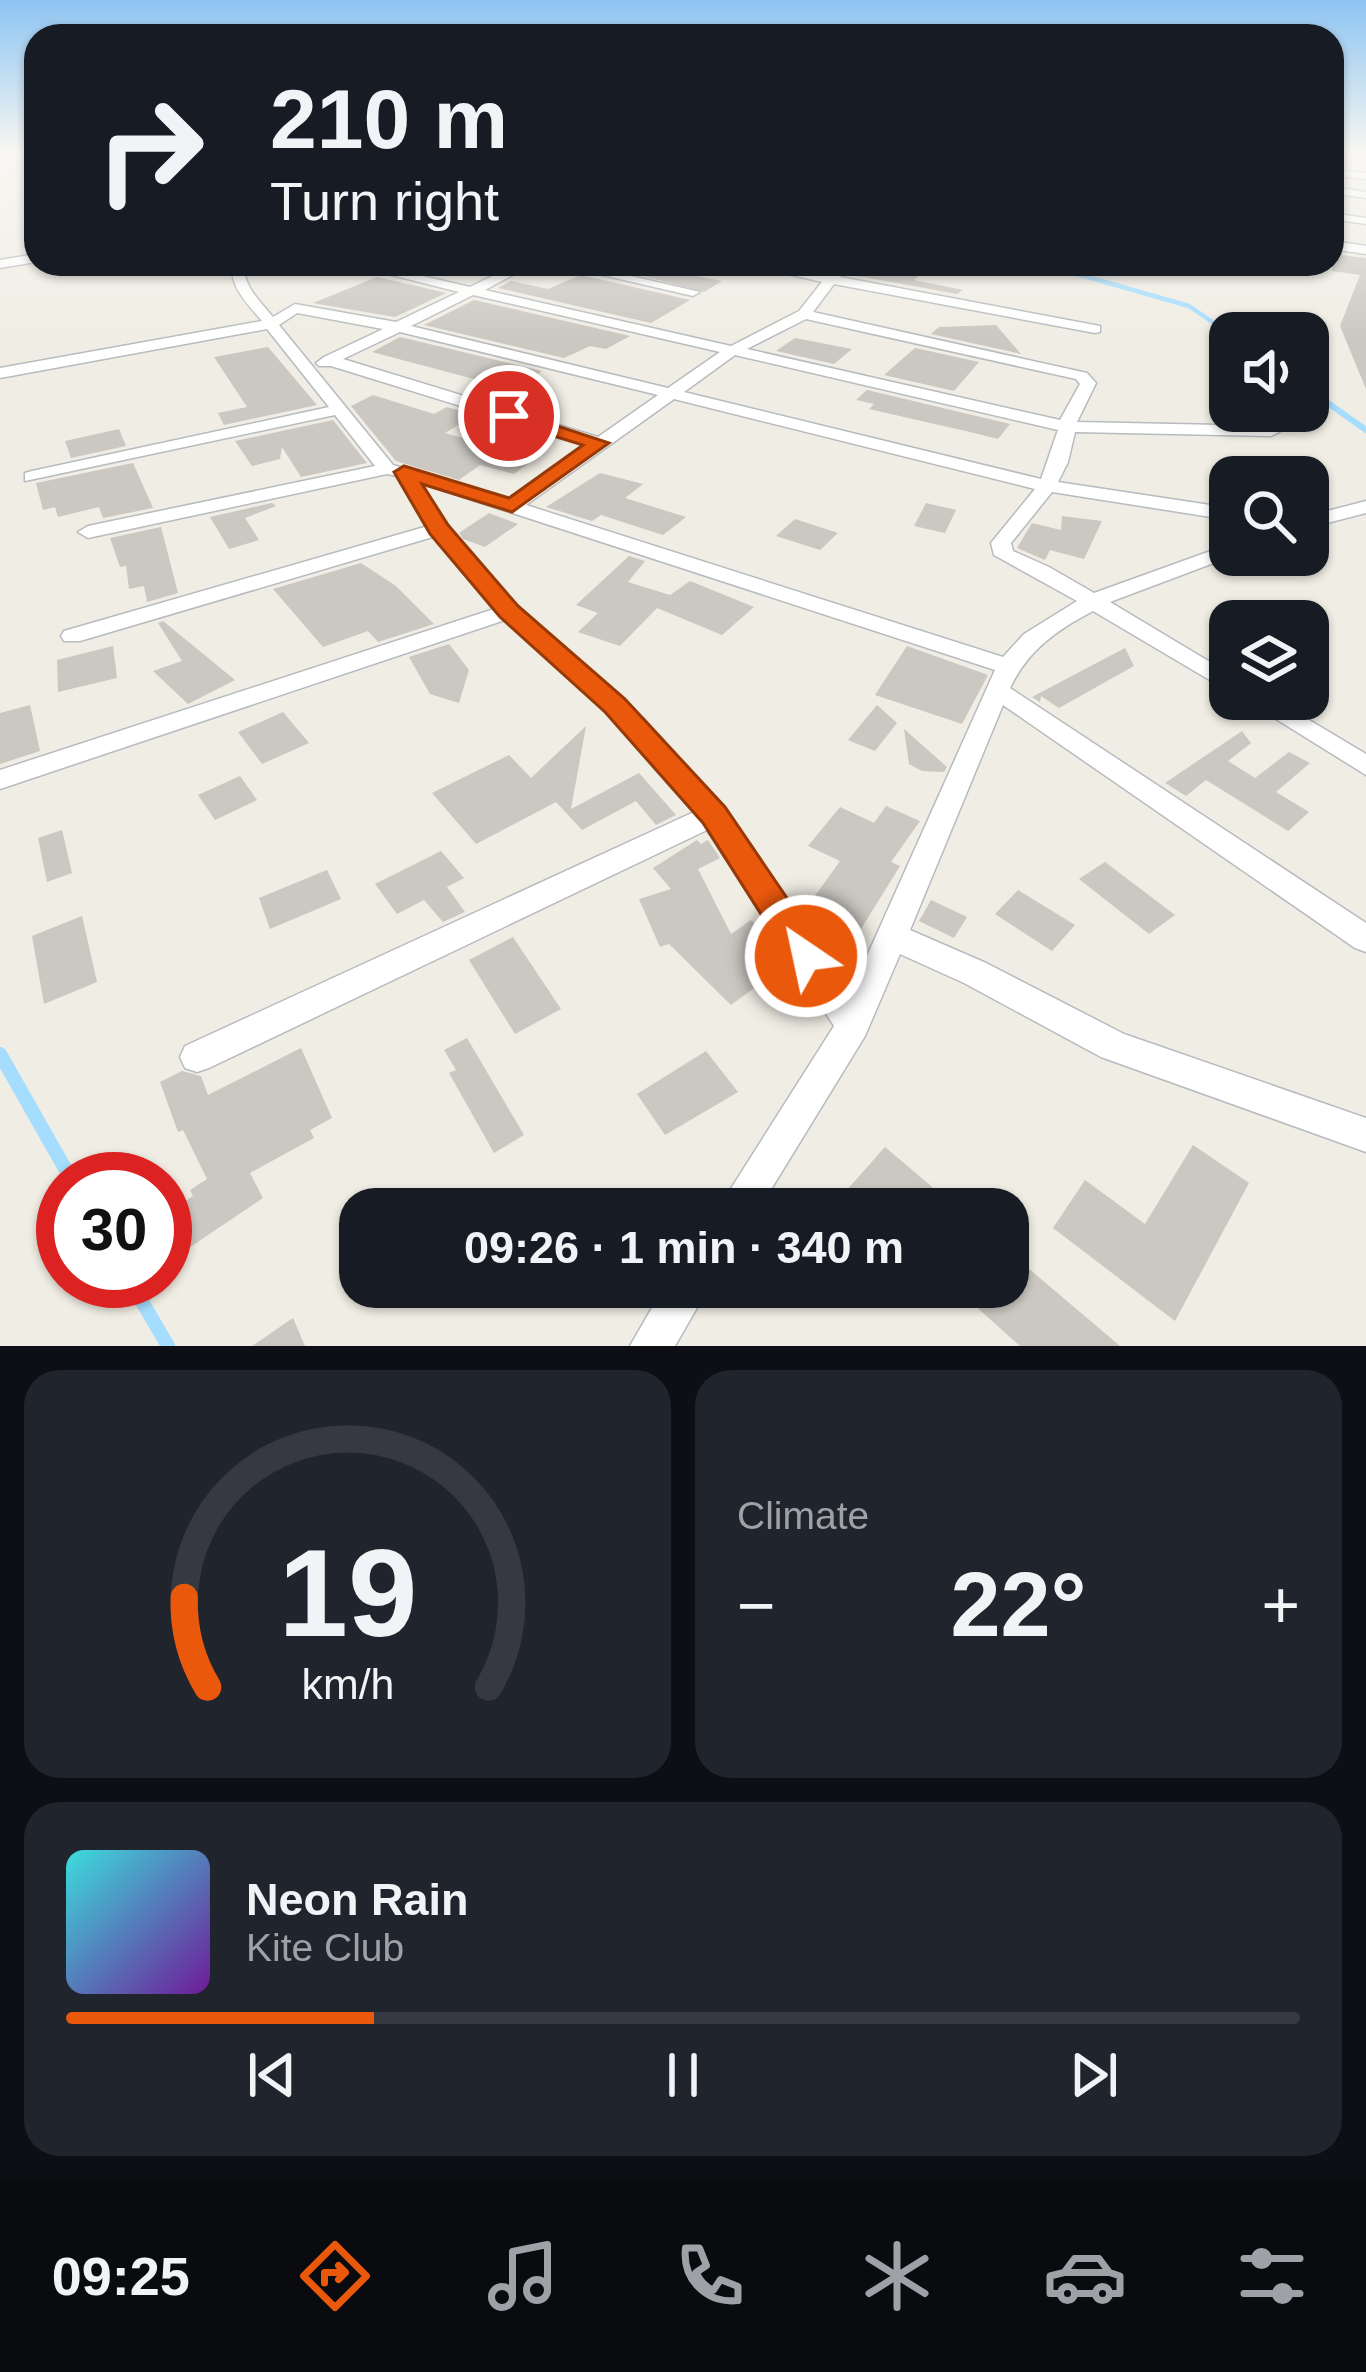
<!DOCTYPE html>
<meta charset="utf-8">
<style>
:root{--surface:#171b24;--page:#20242c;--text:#f1f3f6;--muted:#9ea1a6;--line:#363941;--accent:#ea580c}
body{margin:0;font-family:Helvetica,sans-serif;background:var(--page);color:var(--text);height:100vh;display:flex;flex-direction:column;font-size:45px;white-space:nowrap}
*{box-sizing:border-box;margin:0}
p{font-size:39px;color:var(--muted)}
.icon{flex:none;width:66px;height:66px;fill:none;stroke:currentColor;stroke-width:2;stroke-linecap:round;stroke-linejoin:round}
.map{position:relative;height:1346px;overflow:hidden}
.panel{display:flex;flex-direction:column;gap:24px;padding:24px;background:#0d0f14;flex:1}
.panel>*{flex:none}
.top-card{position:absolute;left:24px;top:24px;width:1320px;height:252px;border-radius:36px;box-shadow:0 3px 9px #0004;background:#171b24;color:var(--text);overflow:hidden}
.controls{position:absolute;left:1209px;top:312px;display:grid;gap:24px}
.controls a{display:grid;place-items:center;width:120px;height:120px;border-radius:24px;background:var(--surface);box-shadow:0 3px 9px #0004;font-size:60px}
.speed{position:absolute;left:36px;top:1152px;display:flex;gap:24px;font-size:60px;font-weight:700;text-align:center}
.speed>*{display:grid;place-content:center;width:156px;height:156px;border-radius:50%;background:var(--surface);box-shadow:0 3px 9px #0004;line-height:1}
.speed .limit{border:18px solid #d22;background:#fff;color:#111}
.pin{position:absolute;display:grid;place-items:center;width:102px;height:102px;color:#fff;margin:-51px;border:6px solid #fff;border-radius:50%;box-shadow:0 3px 12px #0007}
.me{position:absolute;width:132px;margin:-66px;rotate:326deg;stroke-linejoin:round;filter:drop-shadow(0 0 9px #0008)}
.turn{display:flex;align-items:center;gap:42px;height:252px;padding:0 48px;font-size:54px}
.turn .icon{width:156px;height:156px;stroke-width:2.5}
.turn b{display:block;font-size:84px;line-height:102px}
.big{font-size:90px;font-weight:800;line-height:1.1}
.panel .tile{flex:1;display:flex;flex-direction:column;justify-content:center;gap:18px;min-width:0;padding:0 42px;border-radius:36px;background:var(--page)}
.panel .dial{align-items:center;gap:0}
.dial svg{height:312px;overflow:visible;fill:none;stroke:var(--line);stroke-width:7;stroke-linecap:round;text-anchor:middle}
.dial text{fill:var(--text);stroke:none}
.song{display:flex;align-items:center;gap:36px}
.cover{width:144px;height:144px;border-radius:18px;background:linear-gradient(135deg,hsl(180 70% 55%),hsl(280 70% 35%))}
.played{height:12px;border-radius:6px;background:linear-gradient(90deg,var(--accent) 25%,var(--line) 25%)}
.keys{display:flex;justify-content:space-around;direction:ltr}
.heat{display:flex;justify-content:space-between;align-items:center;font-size:66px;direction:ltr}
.panel .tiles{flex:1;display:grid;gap:24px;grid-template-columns:1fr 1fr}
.tile:last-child{grid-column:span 2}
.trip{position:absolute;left:339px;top:1188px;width:690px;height:120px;border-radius:36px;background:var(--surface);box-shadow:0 3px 9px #0004;font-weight:800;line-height:120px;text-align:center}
.menu{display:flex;height:192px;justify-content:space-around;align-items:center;background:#090b0e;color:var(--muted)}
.menu .icon{width:84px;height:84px}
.menu .active{color:var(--accent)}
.menu b{font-size:54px;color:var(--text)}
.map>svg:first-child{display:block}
</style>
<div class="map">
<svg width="1366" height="1346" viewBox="0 0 1366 1346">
<rect width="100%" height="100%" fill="#f0ede4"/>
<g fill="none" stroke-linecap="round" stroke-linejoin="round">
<path stroke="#a5ddff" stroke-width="4.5" d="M1042 264 1189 306 1230 334"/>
<path stroke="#a5ddff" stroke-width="6" d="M1308 389 1366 430"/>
<g stroke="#a5ddff" stroke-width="14">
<path d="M0 1054 71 1179"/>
<path d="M130 1281 168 1346"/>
</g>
</g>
<g fill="#cbc7c1">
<path d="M1332 254 1366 258V389L1340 326 1360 275 1332 271Z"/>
<path d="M632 264 665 270 722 281 704 292 602 265Z"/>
<path d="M869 264H914L907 272 921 274 914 280 963 290 957 294 858 276Z"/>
<path d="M581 275 690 300 651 323 498 288 511 281 548 289Z"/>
<path d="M377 277 421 287 446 293 395 317 313 303Z"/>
<path d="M474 300 630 336 606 349 590 346 564 358 424 325Z"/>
<path d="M996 325 1021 354 931 334 939 327Z"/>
<path d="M400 337 542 371 498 402 471 393 489 383 372 352Z"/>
<path d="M795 338 816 342 852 349 834 364 776 351Z"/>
<path d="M268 347 317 405 224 425 218 413 247 407 214 357Z"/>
<path d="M915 348 979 362 954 391 884 375Z"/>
<path d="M867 390 1010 424 998 439 970 432 869 409 874 404 856 400Z"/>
<path d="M373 395 434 414 447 407 475 415 445 433 536 458 514 474 480 465 459 480 396 461 351 406Z"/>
<path d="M333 420 367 463 301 477 282 447 280 459 252 466 235 441Z"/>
<path d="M119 429 126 446 71 458 65 441Z"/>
<path d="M133 463 153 508 103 518 99 507 58 517 55 507 43 510 36 483Z"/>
<path d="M600 473 643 484 625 498 686 517 663 535 601 515 592 521 546 507Z"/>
<path d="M272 503 276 506 245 518 259 540 229 549 210 517Z"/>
<path d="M926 503 956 510 945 533 914 526Z"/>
<path d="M489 513 518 524 485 547 463 539 459 533Z"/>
<path d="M1062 516 1102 521 1084 559 1050 550 1045 560 1017 548 1032 523 1061 530Z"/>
<path d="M795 519 838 533 820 550 776 536Z"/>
<path d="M161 527 178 593 147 602 144 586 129 589 126 566 120 567 110 538Z"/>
<path d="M629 556 645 561 628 582 670 595 666 598 690 581 754 607 722 635 657 608 620 646 578 632 598 613 576 605Z"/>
<path d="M361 563 396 586 434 624 378 642 368 631 323 647 273 589Z"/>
<path d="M163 621 235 680 188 704 153 671 182 661 158 623Z"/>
<path d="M449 644 469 670 459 703 430 694 409 657Z"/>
<path d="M113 646 117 678 58 692 57 660Z"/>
<path d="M907 646 988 675 962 724 875 695Z"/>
<path d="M1125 648 1134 666 1059 708 1041 696 1040 702 1032 697Z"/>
<path d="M30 705 40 751 0 764V713Z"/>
<path d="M877 705 897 723 875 751 848 740Z"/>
<path d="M283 712 309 743 262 764 238 732Z"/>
<path d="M586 726 571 809 639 773 676 815 656 825 636 801 582 830 556 802 476 844 432 793 509 755 531 778Z"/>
<path d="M904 729 947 767 944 772 922 771 909 764Z"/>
<path d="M1242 731 1251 743 1228 761 1255 778 1289 752 1310 763 1276 792 1309 812 1288 831 1206 780 1186 796 1165 783Z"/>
<path d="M240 776 257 800 215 820 198 795Z"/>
<path d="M886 806 920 821 891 862 900 866 861 929 810 903 840 861 808 846 840 807 874 823Z"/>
<path d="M62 830 72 873 47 882 38 838Z"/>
<path d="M697 840 701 844 708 840 720 858 698 869 731 934 751 920 773 940 788 963 731 1005 669 944 660 947 639 899 671 889 653 868Z"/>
<path d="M441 851 464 878 447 887 465 912 443 922 424 900 397 914 375 884Z"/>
<path d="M1105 862 1175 915 1149 934 1079 879Z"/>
<path d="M327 870 341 899 270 929 259 898Z"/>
<path d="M1018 890 1075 925 1052 951 995 914Z"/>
<path d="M931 900 967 917 954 938 919 921Z"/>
<path d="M82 916 97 982 44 1004 32 936Z"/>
<path d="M513 937 561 1009 515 1034 469 960Z"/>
<path d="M467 1038 524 1135 494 1153 449 1073 456 1070 444 1050Z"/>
<path d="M301 1048 332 1118 310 1130 314 1138 250 1173 263 1198 165 1264V1215L193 1196 190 1190 207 1179 183 1130 178 1132 160 1082 182 1071 201 1076 208 1095Z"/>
<path d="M706 1051 738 1092 665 1135 637 1094Z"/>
<path d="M1193 1145 1249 1183 1175 1321 1053 1228 1085 1180 1145 1224Z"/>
<path d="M885 1147 958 1209H867L846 1191Z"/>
<path d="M1008 1251 1120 1346H1020L954 1287H1008Z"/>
<path d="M293 1318 305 1346H252Z"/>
</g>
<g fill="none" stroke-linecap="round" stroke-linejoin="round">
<g stroke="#b7bbbf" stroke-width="3">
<g id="minor">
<path d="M1332 151 1366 155V161L1332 156Z"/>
<path d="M1332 169 1366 173V179L1332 175Z"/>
<path d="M1332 187 1366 192V198L1332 193Z"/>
<path d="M1332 213 1366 218V224L1332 219Z"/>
<path d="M1332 241 1366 246V254L1332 249Z"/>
<path d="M36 254V262L0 268V260Z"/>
<path d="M232 264H244C243 286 259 300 273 317L295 304 396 322 459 292 348 264H371L470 287 517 264H533L485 290 731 346 799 311 822 282 744 264H770L828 275 836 264H849L840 277 1100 326V332L1095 333 834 284 813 312 1087 373 1096 383 1077 422 1268 426 1274 423 1264 411H1281L1293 425 1271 436 1075 432 1068 462 1058 482 1230 508V520L1052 492 1011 543 1013 551 1049 567 1094 593 1230 544V555H1235L1110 602 1230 674V692L1093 611C1057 630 1028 650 1010 688L1366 923V952L1355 948 1003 705 910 930 986 963 1124 1034 1366 1118V1152L1101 1057 964 983 900 954 865 1036 759 1209H718L834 1026 707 830 209 1068 197 1072 185 1068 180 1057 185 1046 694 812 625 729 505 620 0 789V770L494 609 436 536 80 641H64L61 636 64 631 428 526 397 476 387 474 88 538 78 532 88 526 375 466 335 415 25 481V473L32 471 329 407 267 329 0 378V368L262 321C248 304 230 288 232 264ZM473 295 720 352 668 388 411 326ZM297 313 383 329 324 357 316 363 319 366H331L587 445 509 499 393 465 279 325ZM806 319 1076 379 1080 384 1060 420 747 349ZM400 332 658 395 598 437 343 359ZM735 355 1058 430 1041 479 684 392ZM674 399 1035 489 991 543 994 555 1077 601 1024 634 1003 657 526 505ZM420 483 995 670 850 994 724 808 643 718 501 591 459 541Z"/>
<path d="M555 264H579L700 292 693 296Z"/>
<path d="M1366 501V513L1308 528V516Z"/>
<path d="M1244 699H1274L1366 754V775Z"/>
<path d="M664 1287H709L675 1346H630Z"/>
</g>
</g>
<use href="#minor" fill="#fff" fill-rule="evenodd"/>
</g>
<linearGradient id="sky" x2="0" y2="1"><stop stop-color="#8dc4f1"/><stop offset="0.45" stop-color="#f8f7f3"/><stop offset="1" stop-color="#f8f7f3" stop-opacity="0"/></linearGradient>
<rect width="1366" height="339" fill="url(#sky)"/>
<path fill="#ea580c" stroke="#983908" stroke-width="3" d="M509 410 609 443 512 512 422 484 448 525 518 606 625 699 725 807 819 945 825 956 819 966 806 970 794 966 703 823 605 712 500 617 430 534 394 472 404 466 509 498 583 445 502 420V411Z"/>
</svg>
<div class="controls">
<a><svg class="icon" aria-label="sound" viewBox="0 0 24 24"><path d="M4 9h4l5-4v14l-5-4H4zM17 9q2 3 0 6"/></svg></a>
<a><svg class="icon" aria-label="search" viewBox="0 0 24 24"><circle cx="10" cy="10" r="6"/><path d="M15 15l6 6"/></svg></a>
<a><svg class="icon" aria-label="layers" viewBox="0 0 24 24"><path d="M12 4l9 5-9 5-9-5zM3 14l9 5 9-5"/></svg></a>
</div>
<div class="speed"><div class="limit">30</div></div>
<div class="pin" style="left:509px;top:416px;background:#d93025"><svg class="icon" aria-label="arrive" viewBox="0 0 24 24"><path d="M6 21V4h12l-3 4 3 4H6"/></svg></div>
<svg class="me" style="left:806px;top:956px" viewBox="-20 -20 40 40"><circle r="17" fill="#ea580c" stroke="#fff" stroke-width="3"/><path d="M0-11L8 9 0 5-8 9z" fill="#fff"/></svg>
<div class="trip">09:26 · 1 min · 340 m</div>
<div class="top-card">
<div class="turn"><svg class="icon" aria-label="right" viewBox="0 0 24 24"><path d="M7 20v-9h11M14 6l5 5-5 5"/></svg><div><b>210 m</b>Turn right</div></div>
</div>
</div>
<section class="panel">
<div class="tiles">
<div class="tile dial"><svg viewBox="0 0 100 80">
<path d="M14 69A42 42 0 1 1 86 69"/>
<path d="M14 69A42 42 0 0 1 8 46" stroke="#ea580c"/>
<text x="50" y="56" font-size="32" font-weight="700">19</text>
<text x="50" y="72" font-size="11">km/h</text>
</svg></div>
<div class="tile"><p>Climate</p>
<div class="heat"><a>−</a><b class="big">22°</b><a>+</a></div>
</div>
<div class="tile">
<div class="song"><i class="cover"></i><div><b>Neon Rain</b><p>Kite Club</p></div></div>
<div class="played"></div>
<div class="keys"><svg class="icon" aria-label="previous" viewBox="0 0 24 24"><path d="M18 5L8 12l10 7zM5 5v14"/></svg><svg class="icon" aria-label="pause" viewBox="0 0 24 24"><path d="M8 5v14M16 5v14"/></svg><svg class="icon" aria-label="next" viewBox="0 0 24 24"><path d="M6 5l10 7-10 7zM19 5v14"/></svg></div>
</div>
</div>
</section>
<nav class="menu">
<b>09:25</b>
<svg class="icon active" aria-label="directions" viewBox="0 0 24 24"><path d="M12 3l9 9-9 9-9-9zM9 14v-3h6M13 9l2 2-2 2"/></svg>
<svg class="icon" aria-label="music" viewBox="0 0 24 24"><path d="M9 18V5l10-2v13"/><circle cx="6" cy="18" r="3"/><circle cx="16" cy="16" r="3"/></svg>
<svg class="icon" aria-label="phone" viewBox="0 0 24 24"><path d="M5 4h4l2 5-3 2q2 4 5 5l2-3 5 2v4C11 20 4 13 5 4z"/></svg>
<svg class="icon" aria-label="climate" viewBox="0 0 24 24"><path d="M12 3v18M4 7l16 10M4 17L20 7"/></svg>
<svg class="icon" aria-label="car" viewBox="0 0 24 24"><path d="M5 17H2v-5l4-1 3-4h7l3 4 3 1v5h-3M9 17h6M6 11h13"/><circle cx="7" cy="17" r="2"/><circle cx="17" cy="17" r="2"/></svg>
<svg class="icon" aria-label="filters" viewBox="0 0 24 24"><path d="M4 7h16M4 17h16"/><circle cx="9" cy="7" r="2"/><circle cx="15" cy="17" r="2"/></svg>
</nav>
